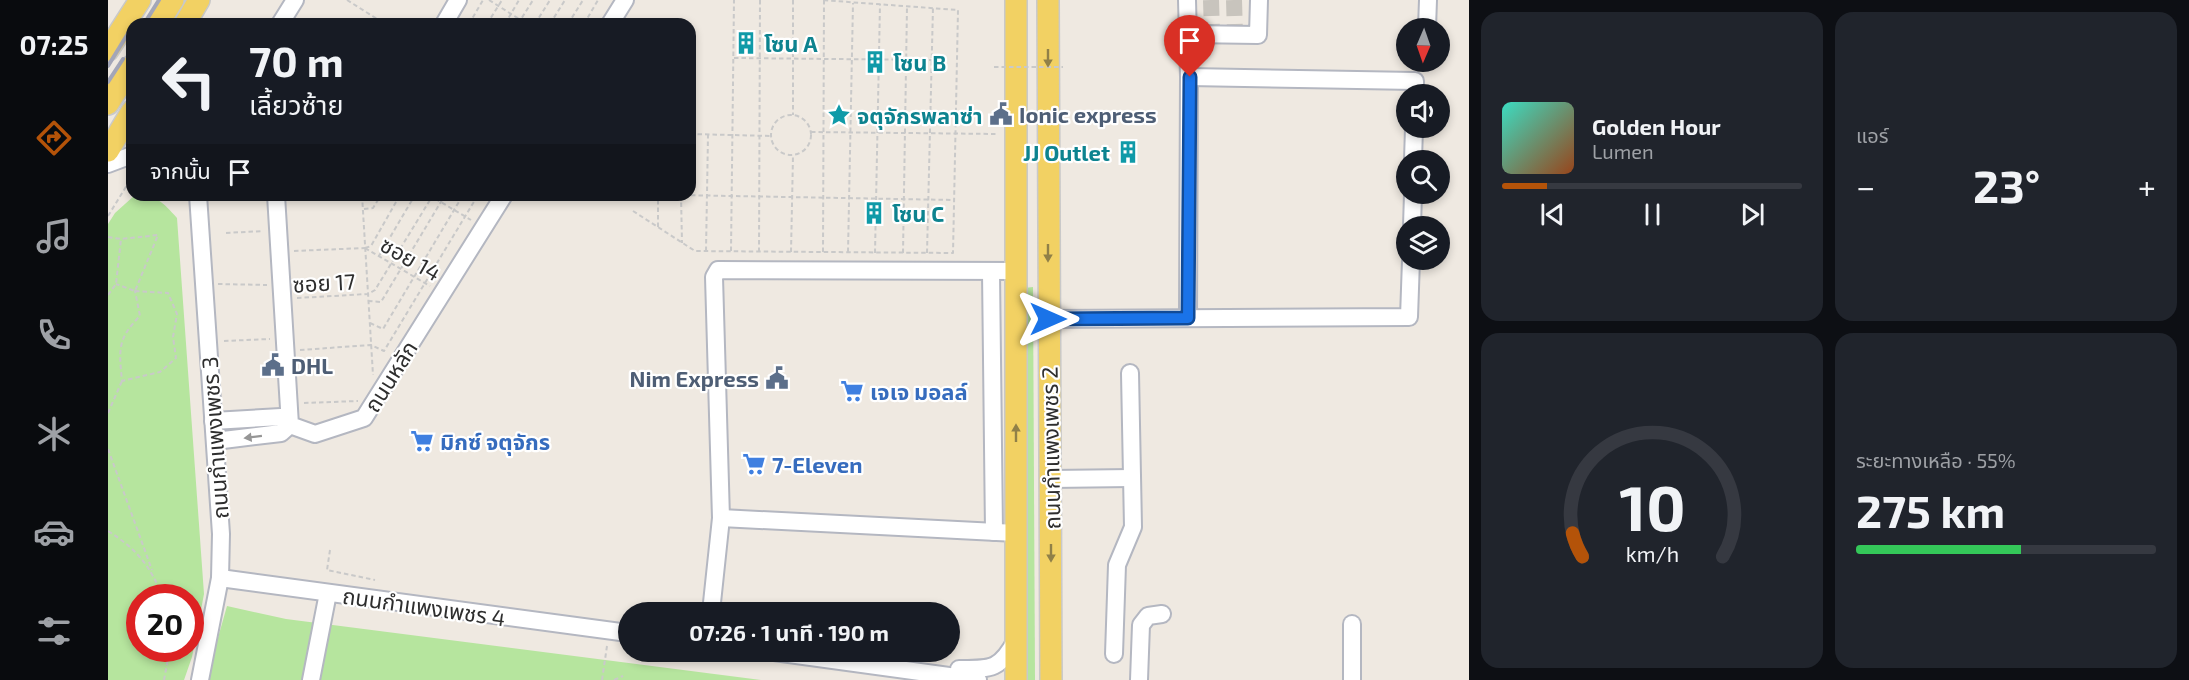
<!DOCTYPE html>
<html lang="th">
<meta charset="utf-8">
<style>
:root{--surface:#171b24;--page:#20242c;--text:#f1f3f6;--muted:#9ea1a6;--line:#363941;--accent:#b45309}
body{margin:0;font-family:"Exo 2","Noto Sans Thai",sans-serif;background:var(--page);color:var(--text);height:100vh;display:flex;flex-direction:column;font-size:22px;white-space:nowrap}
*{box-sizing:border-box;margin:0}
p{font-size:20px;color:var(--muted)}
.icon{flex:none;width:33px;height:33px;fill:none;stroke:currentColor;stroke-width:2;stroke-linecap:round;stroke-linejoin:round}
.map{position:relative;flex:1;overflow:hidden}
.details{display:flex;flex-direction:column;gap:12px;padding:12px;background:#0d0f14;width:720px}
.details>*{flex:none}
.guide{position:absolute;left:18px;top:18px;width:570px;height:183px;border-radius:18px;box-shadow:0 3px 9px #0003;background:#171b24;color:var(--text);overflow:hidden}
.needle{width:39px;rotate:182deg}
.tools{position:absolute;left:1288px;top:18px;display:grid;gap:12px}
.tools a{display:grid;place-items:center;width:54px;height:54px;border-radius:50%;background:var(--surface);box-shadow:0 3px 9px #0003;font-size:30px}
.speed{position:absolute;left:18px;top:584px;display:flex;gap:12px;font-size:30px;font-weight:700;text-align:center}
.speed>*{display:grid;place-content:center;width:78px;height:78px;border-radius:50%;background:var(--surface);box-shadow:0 3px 9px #0003;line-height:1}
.speed .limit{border:9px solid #d22;background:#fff;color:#111}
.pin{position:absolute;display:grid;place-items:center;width:51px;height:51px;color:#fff;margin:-62px -26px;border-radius:50% 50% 50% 0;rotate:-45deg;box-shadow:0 0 6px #0007}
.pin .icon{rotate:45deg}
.me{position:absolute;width:66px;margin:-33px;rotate:90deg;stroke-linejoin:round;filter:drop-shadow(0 0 4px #0008)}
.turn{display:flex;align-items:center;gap:21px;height:126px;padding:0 24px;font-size:27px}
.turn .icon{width:78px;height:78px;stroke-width:2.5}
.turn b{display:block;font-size:42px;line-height:51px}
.then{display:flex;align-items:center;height:57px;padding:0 24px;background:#0003;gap:12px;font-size:22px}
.big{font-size:45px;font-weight:700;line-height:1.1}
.details .card{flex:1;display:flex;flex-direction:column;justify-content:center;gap:9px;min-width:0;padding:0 21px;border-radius:18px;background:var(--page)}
.details .dial{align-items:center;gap:0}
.dial svg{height:156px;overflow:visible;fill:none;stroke:var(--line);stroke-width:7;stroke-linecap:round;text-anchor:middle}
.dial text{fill:var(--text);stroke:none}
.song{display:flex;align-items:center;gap:18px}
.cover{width:72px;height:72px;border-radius:9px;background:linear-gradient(135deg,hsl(170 70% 55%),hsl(20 70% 35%))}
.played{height:6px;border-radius:3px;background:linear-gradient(90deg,var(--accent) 15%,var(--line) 15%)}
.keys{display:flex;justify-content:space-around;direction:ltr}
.heat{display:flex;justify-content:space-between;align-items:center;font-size:33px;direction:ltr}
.charge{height:9px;border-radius:4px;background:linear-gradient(90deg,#34c759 55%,var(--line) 0)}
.details .tiles{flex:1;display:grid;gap:12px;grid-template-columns:repeat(2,1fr)}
.trip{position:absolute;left:510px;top:602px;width:342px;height:60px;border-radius:30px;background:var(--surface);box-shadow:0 3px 9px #0003;font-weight:700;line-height:60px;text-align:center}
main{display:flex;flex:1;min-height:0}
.tabs{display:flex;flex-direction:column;width:108px;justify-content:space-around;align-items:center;background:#090b0e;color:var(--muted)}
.tabs .icon{width:42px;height:42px}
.tabs .on{color:var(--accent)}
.tabs b{font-size:27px;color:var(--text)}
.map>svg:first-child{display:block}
</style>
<main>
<nav class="tabs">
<b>07:25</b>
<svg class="icon on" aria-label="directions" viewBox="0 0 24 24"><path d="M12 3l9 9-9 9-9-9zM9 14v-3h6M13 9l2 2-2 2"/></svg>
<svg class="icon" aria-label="music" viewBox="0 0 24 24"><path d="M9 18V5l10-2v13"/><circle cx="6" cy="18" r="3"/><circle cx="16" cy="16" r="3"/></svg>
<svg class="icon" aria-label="phone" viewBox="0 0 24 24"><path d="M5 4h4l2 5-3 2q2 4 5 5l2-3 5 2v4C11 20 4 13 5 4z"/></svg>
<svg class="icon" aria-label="climate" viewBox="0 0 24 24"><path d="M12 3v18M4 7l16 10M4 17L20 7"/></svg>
<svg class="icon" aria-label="car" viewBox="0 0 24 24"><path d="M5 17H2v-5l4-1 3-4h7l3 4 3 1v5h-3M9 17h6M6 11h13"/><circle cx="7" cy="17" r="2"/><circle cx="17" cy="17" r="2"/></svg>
<svg class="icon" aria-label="filters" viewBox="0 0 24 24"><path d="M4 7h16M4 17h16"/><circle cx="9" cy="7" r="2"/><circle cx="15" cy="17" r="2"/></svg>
</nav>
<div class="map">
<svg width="1361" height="680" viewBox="0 0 1361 680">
<rect width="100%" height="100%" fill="#efe9e1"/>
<g fill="#b6e59e" fill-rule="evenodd">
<path d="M27 195C48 195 55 202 69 218L96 594 84 657 76 680H0V224L7 213ZM32 597H82V648H32Z"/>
<path d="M925 287 927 680H914L916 288Z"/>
<path d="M119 606 178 619 653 680H98Z"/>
</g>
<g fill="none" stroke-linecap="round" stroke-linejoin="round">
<g stroke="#c8c4bd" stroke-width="16" stroke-dasharray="16 8" stroke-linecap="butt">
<path d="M1103 0 1104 33"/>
<path d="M1126 0 1127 34"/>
</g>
<g stroke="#b4b7c1" stroke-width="20">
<g id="minor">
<path d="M1079 0 1081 77 1080 318"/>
<path d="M172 24 187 0"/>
<path d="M336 24 350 0"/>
<path d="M502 24 517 0"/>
<path d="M1319 28 1320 0"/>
<path d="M1080 34 1150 35 1151 0"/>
<path d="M1081 77 1307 81V94"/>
<path d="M1305 160 1306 128"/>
<path d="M0 164 24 155"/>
<path d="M90 195 113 534 112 578 92 680"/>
<path d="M168 195 182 425 207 434 256 418 396 195"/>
<path d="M1304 226 1305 194"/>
<path d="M883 272 886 532"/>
<path d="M940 319 1301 317 1303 260"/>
<path d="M105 421 173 417 182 425 173 433 107 441"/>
<path d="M943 479 1024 478"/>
<path d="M613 518 908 533"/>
<path d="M112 578 520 633"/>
<path d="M603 612 613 518 606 277 610 270 908 271"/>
<path d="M1244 624V680"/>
<path d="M659 651 870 680"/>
<path d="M1006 654 1009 565 1025 527 1022 373"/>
<path d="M851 669C883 669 892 670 908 640"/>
<path d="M203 680 220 593"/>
<path d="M1031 680 1033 625 1040 616 1054 614"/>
</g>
</g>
<g stroke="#c9c9c9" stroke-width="24">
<g id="major">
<path d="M940 0 943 680"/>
<path d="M50 24 65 0"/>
<path d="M77 24 91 0"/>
<path d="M0 50 32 0"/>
<path d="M0 104 24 66"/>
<path d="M0 151 24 111"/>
<path d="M908 680V0"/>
</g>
</g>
<g stroke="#c9c9c9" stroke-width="2" stroke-dasharray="4.5 3" stroke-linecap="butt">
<path d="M239 0 277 24"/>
<path d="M381 0 419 24"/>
<path d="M685 0V115"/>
<path d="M361 24 375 0"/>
<path d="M379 24 394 0"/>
<path d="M397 24 411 0"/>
<path d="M410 24 425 0"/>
<path d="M427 24 442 0"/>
<path d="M442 24 457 0"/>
<path d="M460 24 475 0"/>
<path d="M476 24 490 0"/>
<path d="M626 58 824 60"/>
<circle cx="683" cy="135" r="20"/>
<path d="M703 132 890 134"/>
<path d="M582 134 664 136"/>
<path d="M254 195 265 375"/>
<path d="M321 195 363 220"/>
<path d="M568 195 846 200"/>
<path d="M573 195 574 243"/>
<path d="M183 198 254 195"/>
<path d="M256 209 265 208 273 195"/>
<path d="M525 211 587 251 845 253 850 10 713 0"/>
<path d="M0 216 24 177"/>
<path d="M550 227V195"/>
<path d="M118 233 155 231"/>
<path d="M0 237 13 239 50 235 27 291 8 284"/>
<path d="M257 248 322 286"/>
<path d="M257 248 263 246 292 195"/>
<path d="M186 251 257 248"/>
<path d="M598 251 600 135"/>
<path d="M623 251 626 0"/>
<path d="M651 252 652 0"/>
<path d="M683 252 685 156"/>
<path d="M715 252 716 0"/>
<path d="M740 252 745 3"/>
<path d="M767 253 772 4"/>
<path d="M795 253 799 7"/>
<path d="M819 253 825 7"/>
<path d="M271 256 307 195"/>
<path d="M110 284 159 285"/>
<path d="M27 291 60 293 69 314 65 337 68 358 52 372 14 381C11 350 9 339 32 316Z"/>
<path d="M0 295 8 284 13 239"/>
<path d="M189 298 260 294 267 290 325 195"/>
<path d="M260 301 273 302 337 195"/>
<path d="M262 323 275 329 355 195"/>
<path d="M116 341 162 339"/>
<path d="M192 350 263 345 276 351 370 195"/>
<path d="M196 403 250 401"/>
<path d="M0 413 14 381"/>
<path d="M0 449 44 570"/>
<path d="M0 531C29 549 42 566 55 597"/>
<path d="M222 550 219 570 267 580"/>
<path d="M56 680 62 648"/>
<path d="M494 680 499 646"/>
<path d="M506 680 515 676"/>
</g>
<use href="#minor" stroke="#fff" stroke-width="16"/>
<use href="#major" stroke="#f2d163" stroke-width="21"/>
<g stroke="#a3a6b8" stroke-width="4">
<path d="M36 24 51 0"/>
<path d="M0 66 24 27"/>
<path d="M0 82 15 59"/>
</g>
<path stroke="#c9c9c9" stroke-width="2" stroke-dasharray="4.5 3" stroke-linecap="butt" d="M886 67H955"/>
</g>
<defs><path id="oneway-solid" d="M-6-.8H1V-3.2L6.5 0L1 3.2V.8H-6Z" transform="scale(1.5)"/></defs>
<g fill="#908048">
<use href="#oneway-solid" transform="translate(940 58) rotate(90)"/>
<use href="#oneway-solid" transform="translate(940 253) rotate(90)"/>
<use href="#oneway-solid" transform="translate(908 433) rotate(-90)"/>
<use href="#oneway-solid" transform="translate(943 553) rotate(90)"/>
</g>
<use fill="#969696" href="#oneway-solid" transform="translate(145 437) rotate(173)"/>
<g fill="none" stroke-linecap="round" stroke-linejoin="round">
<g stroke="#114b97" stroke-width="15">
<path id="route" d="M940 319 1080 318 1082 77"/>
</g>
<use href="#route" stroke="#1a73e8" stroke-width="10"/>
</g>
<defs>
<g id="building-bare" transform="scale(1.8)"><path d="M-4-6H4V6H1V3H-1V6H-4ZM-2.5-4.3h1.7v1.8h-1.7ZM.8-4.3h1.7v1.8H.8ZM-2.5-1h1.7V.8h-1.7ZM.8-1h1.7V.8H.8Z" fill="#0f9aa8" stroke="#fff" stroke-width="2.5" paint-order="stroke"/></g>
<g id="civic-bare" transform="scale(1.8)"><path d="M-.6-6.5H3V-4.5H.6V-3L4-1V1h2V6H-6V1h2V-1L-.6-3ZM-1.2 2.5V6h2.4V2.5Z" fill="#5c6f8a" stroke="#fff" stroke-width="2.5" paint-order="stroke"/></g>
<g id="sight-bare" transform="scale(1.8)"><path d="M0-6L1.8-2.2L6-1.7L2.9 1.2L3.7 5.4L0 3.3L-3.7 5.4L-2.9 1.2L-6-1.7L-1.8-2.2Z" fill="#0f9aa8" stroke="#fff" stroke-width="2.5" paint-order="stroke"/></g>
<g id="supermarket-bare" transform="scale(1.8)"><path d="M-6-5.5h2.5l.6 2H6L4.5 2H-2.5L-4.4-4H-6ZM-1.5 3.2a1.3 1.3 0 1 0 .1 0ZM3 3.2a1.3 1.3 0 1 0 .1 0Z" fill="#3f7fe0" stroke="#fff" stroke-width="2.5" paint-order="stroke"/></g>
</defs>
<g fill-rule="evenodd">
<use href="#building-bare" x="638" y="43"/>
<use href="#building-bare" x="767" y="62"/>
<use href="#civic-bare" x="893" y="114"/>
<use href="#sight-bare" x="731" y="115"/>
<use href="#building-bare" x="1020" y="152"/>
<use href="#building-bare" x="766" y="213"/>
<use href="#civic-bare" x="165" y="365"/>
<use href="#civic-bare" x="669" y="378"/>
<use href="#supermarket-bare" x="744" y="391"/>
<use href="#supermarket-bare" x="314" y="441"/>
<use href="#supermarket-bare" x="646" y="464"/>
</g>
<g text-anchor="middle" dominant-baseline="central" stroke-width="4.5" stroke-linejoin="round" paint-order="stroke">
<g font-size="22" font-weight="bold" fill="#0d838f" stroke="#fff" text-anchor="start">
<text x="656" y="43">โซน A</text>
<text x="785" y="62">โซน B</text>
<text x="749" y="115">จตุจักรพลาซ่า</text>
<text x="1002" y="152" text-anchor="end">JJ Outlet</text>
<text x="784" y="213">โซน C</text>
</g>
<g font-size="22" font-weight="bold" fill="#4e5e75" stroke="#fff" text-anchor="start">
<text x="911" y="114">Ionic express</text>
<text x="183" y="365">DHL</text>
<text x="651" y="378" text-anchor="end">Nim Express</text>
</g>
<g font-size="22" fill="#2e2e2e" stroke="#fff">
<text transform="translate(303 258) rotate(30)">ซอย 14</text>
<text transform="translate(216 282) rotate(-3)">ซอย 17</text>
<text transform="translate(282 376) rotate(-58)">ถนนหลัก</text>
<text transform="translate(106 438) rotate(-94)">ถนนกำแพงเพชร 3</text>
<text transform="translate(942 448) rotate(-91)">ถนนกำแพงเพชร 2</text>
<text transform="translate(316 606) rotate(8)">ถนนกำแพงเพชร 4</text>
</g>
<g font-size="22" font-weight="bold" fill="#366cbe" stroke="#fff" text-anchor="start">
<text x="762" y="391">เจเจ มอลล์</text>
<text x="332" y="441">มิกซ์ จตุจักร</text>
<text x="664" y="464">7-Eleven</text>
</g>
</g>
</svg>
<div class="tools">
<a><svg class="needle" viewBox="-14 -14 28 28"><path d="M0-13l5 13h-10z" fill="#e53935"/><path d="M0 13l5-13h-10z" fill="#9ea1a6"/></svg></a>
<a><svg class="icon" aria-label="sound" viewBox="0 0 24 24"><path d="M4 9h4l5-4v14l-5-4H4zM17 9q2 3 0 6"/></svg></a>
<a><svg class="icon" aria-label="search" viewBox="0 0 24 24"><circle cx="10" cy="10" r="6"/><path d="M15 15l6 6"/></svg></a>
<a><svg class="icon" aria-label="layers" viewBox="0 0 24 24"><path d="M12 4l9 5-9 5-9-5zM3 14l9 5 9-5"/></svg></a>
</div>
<div class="speed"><div class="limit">20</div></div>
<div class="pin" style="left:1082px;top:77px;background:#d93025"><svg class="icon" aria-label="arrive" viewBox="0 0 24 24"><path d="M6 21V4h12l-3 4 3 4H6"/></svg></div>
<svg class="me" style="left:940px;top:319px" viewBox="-20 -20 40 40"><path d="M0-17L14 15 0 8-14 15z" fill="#1a73e8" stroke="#fff" stroke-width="4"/></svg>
<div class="trip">07:26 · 1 นาที · 190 m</div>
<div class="guide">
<div class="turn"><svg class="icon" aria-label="left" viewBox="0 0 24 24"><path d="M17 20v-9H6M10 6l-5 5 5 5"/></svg><div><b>70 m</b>เลี้ยวซ้าย</div></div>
<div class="then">จากนั้น<svg class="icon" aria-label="arrive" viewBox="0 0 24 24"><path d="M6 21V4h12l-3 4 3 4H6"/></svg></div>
</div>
</div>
<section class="details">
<div class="tiles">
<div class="card">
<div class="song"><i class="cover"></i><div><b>Golden Hour</b><p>Lumen</p></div></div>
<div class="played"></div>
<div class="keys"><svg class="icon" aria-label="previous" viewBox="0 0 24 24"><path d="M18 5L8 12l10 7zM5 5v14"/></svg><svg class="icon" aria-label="pause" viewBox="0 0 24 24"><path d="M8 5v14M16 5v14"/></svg><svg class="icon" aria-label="next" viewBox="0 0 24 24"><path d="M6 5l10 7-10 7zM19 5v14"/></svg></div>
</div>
<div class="card"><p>แอร์</p>
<div class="heat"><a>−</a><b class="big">23°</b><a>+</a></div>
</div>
<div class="card dial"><svg viewBox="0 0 100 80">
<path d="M14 69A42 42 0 1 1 86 69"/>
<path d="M14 69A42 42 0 0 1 9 57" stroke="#b45309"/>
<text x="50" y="56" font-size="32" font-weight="700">10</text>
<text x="50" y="72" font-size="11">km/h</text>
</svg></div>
<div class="card"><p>ระยะทางเหลือ · 55%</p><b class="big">275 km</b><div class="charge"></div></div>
</div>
</section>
</main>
